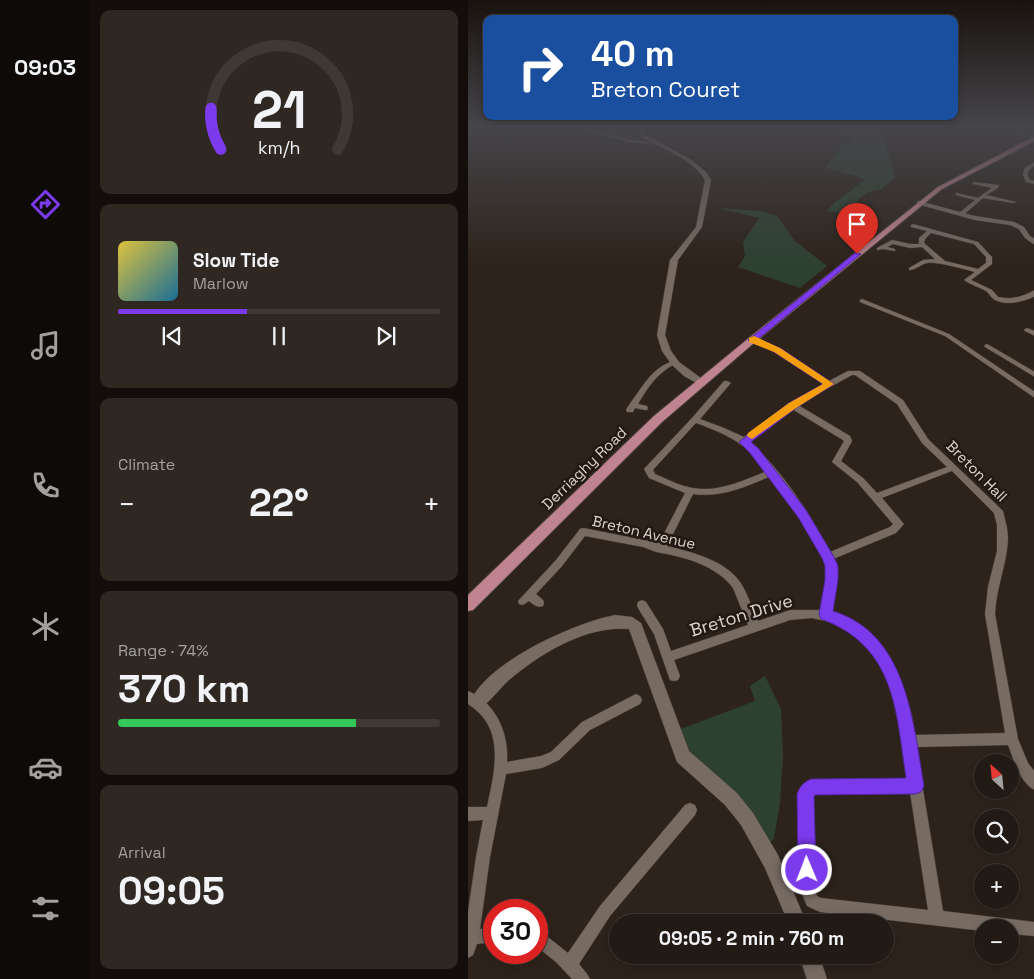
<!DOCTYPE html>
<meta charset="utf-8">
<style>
:root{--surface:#221a14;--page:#2e2722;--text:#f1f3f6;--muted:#a2a1a0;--line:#3f3834;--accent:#7c3aed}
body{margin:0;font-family:"Space Grotesk",sans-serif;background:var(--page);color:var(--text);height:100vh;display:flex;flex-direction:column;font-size:19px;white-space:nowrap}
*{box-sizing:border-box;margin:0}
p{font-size:16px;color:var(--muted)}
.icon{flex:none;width:28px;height:28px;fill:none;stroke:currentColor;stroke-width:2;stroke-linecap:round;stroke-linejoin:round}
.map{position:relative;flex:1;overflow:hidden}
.drawer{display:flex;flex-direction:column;gap:10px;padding:10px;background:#130e0b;width:378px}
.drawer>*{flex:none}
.guide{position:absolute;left:15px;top:15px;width:475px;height:105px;border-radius:10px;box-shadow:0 2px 8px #0003,0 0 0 1px var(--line);background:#1a4fa0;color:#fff;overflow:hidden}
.needle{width:32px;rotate:333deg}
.controls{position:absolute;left:506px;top:754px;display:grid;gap:10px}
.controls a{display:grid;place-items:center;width:45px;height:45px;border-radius:50%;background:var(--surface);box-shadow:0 2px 8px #0003,0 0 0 1px var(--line);font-size:25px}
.speed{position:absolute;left:15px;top:899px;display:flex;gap:10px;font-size:25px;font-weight:700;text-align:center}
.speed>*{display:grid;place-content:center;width:65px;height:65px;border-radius:50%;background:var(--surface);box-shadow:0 2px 8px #0003,0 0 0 1px var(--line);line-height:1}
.speed .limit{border:8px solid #d22;background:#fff;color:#111}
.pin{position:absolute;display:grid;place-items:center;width:42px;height:42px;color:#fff;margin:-51px -21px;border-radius:50% 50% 50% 0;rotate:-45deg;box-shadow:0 0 5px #0007}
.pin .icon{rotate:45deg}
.me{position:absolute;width:55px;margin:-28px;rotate:359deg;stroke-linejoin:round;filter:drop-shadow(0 0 4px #0008)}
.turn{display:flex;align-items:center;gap:18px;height:105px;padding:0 25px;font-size:22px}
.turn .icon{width:65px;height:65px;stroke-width:2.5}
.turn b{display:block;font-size:35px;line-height:42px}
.big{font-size:38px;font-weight:600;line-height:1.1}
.drawer .card{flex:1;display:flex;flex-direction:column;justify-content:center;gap:8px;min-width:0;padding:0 18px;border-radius:10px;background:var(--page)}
.drawer .dial{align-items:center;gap:0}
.dial svg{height:130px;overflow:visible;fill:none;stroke:var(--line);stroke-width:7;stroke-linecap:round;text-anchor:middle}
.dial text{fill:var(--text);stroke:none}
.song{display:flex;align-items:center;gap:15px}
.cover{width:60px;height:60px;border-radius:8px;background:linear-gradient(135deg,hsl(50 70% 55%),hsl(200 70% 35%))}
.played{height:5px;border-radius:2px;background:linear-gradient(90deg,var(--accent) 40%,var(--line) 40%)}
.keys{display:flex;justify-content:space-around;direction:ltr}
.heat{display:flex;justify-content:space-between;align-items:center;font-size:28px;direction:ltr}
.charge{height:8px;border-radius:4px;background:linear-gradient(90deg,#34c759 74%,var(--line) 0)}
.trip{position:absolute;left:141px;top:914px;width:285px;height:50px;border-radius:25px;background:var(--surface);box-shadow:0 2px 8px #0003,0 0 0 1px var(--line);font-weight:600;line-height:50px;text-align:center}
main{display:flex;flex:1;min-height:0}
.tabs{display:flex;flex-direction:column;width:90px;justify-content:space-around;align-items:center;background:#0e0a08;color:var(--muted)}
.tabs .icon{width:35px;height:35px}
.tabs .current{color:var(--accent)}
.tabs b{font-size:22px;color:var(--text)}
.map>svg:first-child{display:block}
</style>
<main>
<nav class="tabs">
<b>09:03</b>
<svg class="icon current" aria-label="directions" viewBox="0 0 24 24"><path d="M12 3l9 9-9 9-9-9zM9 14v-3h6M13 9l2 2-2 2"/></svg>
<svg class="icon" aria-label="music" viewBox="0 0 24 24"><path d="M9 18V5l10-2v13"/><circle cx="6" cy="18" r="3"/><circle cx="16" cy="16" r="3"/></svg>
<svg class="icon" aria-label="phone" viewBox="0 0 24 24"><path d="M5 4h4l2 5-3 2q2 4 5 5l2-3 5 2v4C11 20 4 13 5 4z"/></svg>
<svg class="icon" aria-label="climate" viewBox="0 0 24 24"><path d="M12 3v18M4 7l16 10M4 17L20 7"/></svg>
<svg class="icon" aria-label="car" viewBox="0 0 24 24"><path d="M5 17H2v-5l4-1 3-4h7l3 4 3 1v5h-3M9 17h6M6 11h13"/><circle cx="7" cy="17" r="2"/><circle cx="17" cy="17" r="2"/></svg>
<svg class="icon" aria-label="filters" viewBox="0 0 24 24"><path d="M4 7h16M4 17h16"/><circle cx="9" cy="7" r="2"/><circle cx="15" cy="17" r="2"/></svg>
</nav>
<section class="drawer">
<div class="card dial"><svg viewBox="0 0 100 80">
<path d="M14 69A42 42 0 1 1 86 69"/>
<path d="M14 69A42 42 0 0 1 8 44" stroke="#7c3aed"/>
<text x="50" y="56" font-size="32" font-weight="700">21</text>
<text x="50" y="72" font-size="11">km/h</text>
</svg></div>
<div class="card">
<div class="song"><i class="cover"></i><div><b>Slow Tide</b><p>Marlow</p></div></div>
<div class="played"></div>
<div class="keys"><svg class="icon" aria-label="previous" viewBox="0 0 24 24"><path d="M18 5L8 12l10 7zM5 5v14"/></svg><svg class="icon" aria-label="pause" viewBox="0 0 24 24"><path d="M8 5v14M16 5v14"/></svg><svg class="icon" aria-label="next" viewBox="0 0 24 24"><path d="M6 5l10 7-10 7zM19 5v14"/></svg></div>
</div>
<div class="card"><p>Climate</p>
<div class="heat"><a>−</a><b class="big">22°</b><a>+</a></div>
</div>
<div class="card"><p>Range · 74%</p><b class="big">370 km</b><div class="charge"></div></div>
<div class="card"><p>Arrival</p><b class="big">09:05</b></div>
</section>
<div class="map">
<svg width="567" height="979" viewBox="0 0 567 979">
<rect width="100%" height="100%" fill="#2d231b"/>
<g fill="#2e4131">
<path d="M362 130H413L426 171 428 177 413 189 400 192 390 200 381 214 359 211 366 203 398 179 358 168 376 143H383L385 136 370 134Z"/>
<path d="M250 208 293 211 309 216 327 241 359 266 332 288 270 267 277 256 275 242 291 218Z"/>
<path d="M297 676 313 709 315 757 312 803 306 839 298 845 226 759 213 741 210 730 287 701 282 686Z"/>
</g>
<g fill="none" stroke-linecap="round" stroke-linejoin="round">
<g stroke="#48403a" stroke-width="1">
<g id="minor">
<path d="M106 127H113L162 140 190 143 188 144 162 142Z"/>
<path d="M567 162V165L561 170 559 174 562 180 567 181V184L558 182 555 174 557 168Z"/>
<path d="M505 182 531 185 530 188 518 195 548 202 546 203 515 198 495 215H491V213L507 200 488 195V193L510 198 524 188 505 184Z"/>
<path d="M445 224 510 242 524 257V264L503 280 524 290 530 297C544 300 554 297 567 290V296C556 302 538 306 527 300 523 298 521 293 518 291 511 287 503 285 496 280L507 272C497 269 467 261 459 263 453 264 448 270 441 270V268L455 260 467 259 454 247 442 248 425 244 419 247 427 249V251L415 249 409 250V248L424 240 442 244H451V238L459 231 443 227V225ZM463 233 506 244 518 257V263L510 269 477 261 456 243 457 239Z"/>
<path d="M394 299 481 334 567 392V398L477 336 392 302V300Z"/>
<path d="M559 328 567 331V336L557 331 556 330Z"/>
<path d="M284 338 311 349 361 381 380 371H392L435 400 460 439 535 511C537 520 540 529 540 539 539 564 528 588 527 614L550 739 560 763 567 772V790C553 785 545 758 540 745L448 747 475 911 567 922V936L542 934V928H515V931L352 912 339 906 332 889 331 794C333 788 337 783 343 781L440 780 431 720 419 675 412 661 401 648 383 632 366 623 344 618 322 620 206 660 212 676 210 680 206 681 202 680 186 634 170 608 169 605 170 602 174 600 178 602 195 629 203 651 280 625 265 588C250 567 218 557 193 553 187 552 181 549 175 547 156 543 136 540 117 536L94 566 68 594 75 600 76 603 75 606C69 608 66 605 61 601L55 605 51 604 50 601 88 560 112 529 115 528 191 543 217 493 181 478 176 469 224 418 256 381H259L263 383 232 419 256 428 276 437 321 403 356 384 307 351 282 341V339ZM384 375H387L429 404 454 443 479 467 409 493 395 478 373 461 384 441 382 436 330 405ZM324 409 375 440 376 441 364 462 389 482 425 524 422 527 362 552C342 514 314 470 281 441ZM228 423C261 435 277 443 299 471 272 482 245 495 216 486 206 483 197 478 187 474L185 470ZM484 471 526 513 529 525V551L520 587 517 614 537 733 446 735C436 680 422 633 364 612 367 594 373 576 365 559L428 533 436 524 414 498ZM303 476C318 496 357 548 359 572 360 585 356 598 354 610H322L290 621C284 608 280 594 272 582 257 560 223 552 199 546L225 494C253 498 277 487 303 476ZM442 792 460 910 353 898 349 896 346 889 344 796 346 793Z"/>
<path d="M519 344 567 372V377L517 347 516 346Z"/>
<path d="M205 361 207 362V364C189 373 180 387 170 404L179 406 180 408 179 410H176L167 408 165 412H159L158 410 161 405C174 388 183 368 205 361Z"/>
<path d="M0 691C28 703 41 733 39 762L73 756 83 752 114 722 168 694 172 696 174 700 172 704 122 730 91 760 74 768 38 774 22 857 12 929 26 928V942L9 944 5 955 0 958V912L8 857 15 820 0 821V807H19C27 769 38 728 0 704Z"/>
<path d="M222 803 227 805 229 810 227 815 142 916 111 964 119 974 122 979H104L88 962 69 947V932L81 938 100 953 132 906 217 805Z"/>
</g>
</g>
<g stroke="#48403a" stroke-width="1">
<g id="tertiary">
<path d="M171 127H176L178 135 223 160 238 172 243 180 234 227 210 260 197 335 203 351 211 362 237 381V385L234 386 216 376 204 365 194 351 189 335 202 260 228 227 237 180C225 158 195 150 174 137Z"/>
<path d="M451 201 507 216 546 222 556 227 562 236 567 239V245L557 238 551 229 542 225 507 220 449 204V202Z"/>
<path d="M147 615 164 617 173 623 221 751 269 793 285 813 310 855 338 922H320L297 868 273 825 257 805 209 762 161 629C118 625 71 654 40 681 32 688 19 706 10 709L5 707 2 702C19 662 106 623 147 615Z"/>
<path d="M331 955H351L359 979H339Z"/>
</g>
</g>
<g stroke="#48403a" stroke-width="2">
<path id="primary" d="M567 136V141L474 189 287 342 194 422 5 610 0 611V595L186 416 281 338 470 187Z"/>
</g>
<use href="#minor" fill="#776b62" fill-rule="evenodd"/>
<use href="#tertiary" fill="#776b62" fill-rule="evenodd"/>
<use href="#primary" fill="#c08490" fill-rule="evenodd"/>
</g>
<linearGradient id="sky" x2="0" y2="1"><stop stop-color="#19130f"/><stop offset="0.48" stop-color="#46454a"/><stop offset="1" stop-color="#46454a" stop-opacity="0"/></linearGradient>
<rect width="567" height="264" fill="url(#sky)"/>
<path fill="#7c3aed" stroke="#51269a" d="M387 253 393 254 290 339 312 348 366 384 328 408 283 442 290 448 338 510 366 557 370 566V580L365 611C439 634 445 721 456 786L453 792 447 794 347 795 346 797 348 870 345 877 339 879 332 877 330 870 329 794C332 786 336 782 343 779L438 778C428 710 427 646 353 619L351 614 357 580V566L354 558 330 517 282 453 271 442 321 403 355 384 306 352 280 340Z"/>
<path fill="#f59e0b" d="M286 336 312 348 366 384 328 408 284 439 279 436 280 433 321 403 355 384 306 352 281 342V338Z"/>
<g text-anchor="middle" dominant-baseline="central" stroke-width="5" stroke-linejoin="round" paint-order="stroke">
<g font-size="15" fill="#dbd4cf" stroke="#231912">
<text transform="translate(116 468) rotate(-44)">Derriaghy Road</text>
<text transform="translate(509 471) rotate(45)">Breton Hall</text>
<text transform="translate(176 532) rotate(13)">Breton Avenue</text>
</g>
<g font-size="18" fill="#dbd4cf" stroke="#231912">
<text transform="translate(273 615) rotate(-17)">Breton Drive</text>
</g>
</g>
</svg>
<div class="controls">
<a><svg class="needle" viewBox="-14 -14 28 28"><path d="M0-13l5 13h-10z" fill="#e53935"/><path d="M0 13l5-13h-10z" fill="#a2a1a0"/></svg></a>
<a><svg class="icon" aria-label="search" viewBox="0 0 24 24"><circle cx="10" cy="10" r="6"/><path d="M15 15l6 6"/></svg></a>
<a>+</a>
<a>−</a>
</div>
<div class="speed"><div class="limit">30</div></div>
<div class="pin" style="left:389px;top:254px;background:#d93025"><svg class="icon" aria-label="arrive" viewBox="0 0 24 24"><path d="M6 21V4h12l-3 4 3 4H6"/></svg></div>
<svg class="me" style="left:339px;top:870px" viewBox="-20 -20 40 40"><circle r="17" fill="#7c3aed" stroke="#fff" stroke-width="3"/><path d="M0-11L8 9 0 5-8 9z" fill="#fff"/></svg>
<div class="trip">09:05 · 2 min · 760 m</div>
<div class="guide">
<div class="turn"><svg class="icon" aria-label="right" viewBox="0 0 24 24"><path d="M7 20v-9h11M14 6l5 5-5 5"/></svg><div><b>40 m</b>Breton Couret</div></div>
</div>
</div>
</main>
